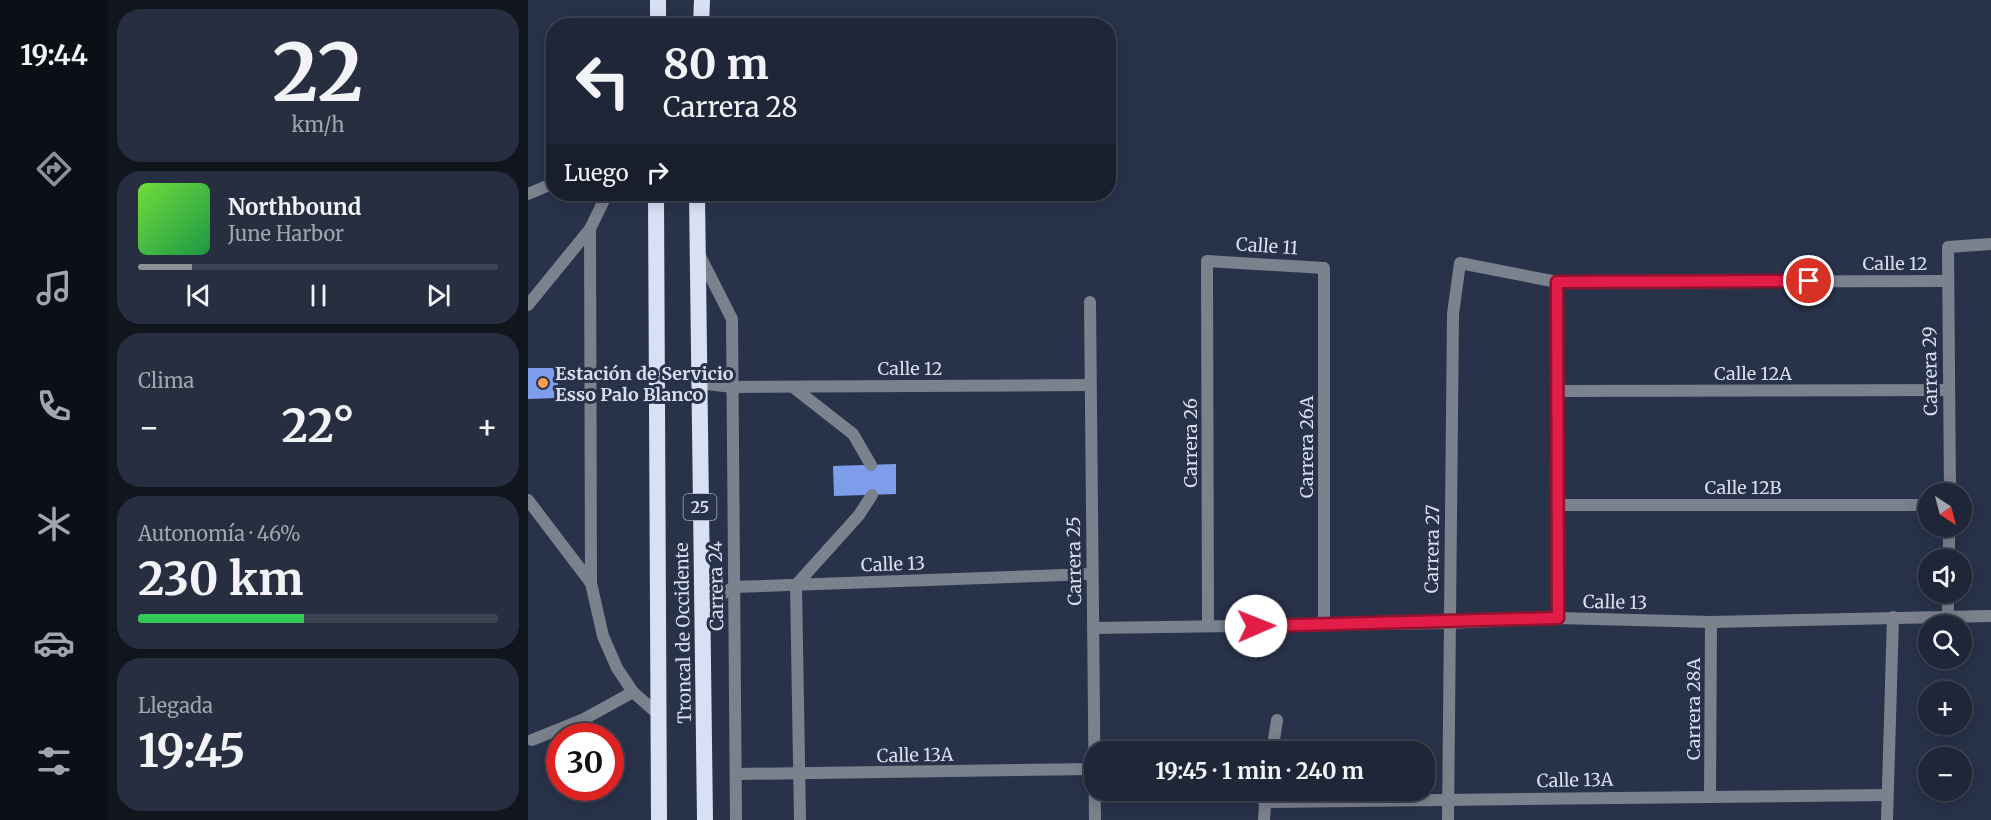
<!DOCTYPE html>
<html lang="es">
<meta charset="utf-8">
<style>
:root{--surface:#1e2637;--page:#262e3f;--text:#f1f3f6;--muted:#a1a5ad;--line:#3c4352;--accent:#8c9099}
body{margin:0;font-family:Merriweather,serif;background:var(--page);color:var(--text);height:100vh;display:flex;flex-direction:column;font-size:22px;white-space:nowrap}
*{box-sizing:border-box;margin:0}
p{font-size:20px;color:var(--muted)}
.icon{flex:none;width:33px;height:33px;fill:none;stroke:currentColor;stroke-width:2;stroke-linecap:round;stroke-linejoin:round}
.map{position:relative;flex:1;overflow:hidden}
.panel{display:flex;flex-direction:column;gap:9px;padding:9px;background:#10151e;width:420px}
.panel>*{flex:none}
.top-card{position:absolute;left:18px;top:18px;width:570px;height:183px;border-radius:24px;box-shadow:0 3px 15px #0003,0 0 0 2px var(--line);background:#1e2637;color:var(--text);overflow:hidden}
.needle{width:39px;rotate:144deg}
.buttons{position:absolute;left:1390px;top:483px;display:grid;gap:12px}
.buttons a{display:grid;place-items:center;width:54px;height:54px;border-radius:50%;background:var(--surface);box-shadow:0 3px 15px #0003,0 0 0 2px var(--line);font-size:30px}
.speed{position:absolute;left:18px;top:723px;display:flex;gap:12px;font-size:30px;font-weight:700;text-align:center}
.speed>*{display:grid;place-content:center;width:78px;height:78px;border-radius:50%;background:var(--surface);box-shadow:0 3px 15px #0003,0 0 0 2px var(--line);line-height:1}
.speed .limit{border:9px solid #d22;background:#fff;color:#111}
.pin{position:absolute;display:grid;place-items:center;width:51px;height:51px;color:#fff;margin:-26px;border:3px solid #fff;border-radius:50%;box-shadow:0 2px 6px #0007}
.me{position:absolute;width:66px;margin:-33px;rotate:89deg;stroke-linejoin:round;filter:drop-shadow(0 0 4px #0008)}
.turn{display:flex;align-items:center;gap:21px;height:126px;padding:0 18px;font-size:27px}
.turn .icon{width:78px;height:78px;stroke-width:2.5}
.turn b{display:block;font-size:42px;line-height:51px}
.then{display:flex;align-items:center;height:57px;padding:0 18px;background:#0003;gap:12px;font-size:22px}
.big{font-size:45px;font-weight:700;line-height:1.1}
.panel .tile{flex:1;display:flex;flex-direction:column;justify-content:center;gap:9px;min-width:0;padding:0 21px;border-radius:24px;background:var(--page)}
.panel .dial{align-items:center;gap:0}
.dial b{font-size:78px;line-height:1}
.song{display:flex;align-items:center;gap:18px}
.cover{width:72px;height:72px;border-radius:9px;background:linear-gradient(135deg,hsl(100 70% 55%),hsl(140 70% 35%))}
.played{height:6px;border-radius:3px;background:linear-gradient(90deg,var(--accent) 15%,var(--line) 15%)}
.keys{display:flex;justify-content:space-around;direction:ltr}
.heat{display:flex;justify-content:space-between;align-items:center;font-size:33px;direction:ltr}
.charge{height:9px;border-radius:4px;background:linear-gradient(90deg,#34c759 46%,var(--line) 0)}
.trip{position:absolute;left:556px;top:741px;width:351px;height:60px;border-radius:24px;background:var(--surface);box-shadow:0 3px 15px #0003,0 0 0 2px var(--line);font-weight:700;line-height:60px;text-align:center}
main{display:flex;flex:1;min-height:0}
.tab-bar{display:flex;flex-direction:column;width:108px;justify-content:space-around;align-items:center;background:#0c0f16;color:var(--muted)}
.tab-bar .icon{width:42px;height:42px}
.tab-bar .on{color:var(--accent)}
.tab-bar b{font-size:27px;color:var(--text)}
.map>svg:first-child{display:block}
</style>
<main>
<nav class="tab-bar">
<b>19:44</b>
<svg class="icon on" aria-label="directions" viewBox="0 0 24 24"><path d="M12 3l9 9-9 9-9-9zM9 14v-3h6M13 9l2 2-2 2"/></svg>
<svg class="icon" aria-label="music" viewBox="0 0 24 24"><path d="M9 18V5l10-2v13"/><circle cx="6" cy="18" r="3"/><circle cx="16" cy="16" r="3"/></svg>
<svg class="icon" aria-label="phone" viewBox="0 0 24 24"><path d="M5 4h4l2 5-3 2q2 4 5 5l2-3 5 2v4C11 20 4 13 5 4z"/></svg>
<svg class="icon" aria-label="climate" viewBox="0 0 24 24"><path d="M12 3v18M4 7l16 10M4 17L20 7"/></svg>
<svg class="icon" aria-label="car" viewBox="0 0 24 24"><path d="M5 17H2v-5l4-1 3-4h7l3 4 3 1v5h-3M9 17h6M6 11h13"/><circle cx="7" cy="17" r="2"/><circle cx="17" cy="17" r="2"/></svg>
<svg class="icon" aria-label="filters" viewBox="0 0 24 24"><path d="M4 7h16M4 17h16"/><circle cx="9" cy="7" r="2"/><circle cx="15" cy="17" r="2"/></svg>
</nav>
<section class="panel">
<div class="tile dial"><b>22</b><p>km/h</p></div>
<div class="tile">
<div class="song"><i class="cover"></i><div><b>Northbound</b><p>June Harbor</p></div></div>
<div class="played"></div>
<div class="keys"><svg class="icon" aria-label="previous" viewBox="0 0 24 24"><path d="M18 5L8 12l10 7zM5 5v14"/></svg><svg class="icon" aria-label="pause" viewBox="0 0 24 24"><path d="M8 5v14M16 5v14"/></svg><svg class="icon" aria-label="next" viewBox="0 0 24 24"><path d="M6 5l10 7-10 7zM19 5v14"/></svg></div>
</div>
<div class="tile"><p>Clima</p>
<div class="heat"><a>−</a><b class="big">22°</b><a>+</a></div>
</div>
<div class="tile"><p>Autonomía · 46%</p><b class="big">230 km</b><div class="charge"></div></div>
<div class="tile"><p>Llegada</p><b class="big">19:45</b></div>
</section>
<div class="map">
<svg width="1463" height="820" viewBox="0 0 1463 820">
<rect width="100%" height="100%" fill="#283249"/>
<g fill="#7e9dea">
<path d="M0 368H30V398L0 399Z"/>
<path d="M368 464V494L306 496 305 466Z"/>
</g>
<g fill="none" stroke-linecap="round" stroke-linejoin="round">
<g stroke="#7c818e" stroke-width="12">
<path d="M0 194 26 183"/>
<path d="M62 229 63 583"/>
<path d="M0 305 62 229 79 194"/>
<path d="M265 387 325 434 343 465"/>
<path d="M0 500 63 583 75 636 89 668 105 692 130 714"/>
<path d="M268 585 331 515 344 495"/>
<path d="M4 740 56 719 105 692"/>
</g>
<g stroke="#7c818e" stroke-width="12">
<path d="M172 256 204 319 208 820"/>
<path d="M1029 282 1030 618"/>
<path d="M562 302 567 820"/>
<path d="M171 383 204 387 561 385"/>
<path d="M1029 391 1421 390"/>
<path d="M1422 494 1420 247 1463 244"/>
<path d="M1030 505H1401"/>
<path d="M1421 560V526"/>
<path d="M268 585 272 820"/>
<path d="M173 607 206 587 563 574"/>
<path d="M1420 616V592"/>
<path d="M680 625 679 261 796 268V625"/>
<path d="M565 628 921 623 1030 618 1183 622 1463 616"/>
<path d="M744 752 749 720"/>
<path d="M208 774 566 769"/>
<path d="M1182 797 1183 622"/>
<path d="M736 802 1359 795"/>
<path d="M736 820 738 790"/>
<path d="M920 820 925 314 932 263 1029 282 1419 281"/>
<path d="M1359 820 1365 617"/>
</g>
<g stroke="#d8e0f3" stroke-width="16">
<path d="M130 26V0"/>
<path d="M173 26 174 0"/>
<path d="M128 194 131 820"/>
<path d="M169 194 177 820"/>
</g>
</g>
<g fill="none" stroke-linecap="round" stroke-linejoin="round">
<g stroke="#92132f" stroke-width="15">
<path id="route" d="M728 626 1030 618 1029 282 1281 281"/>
</g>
<use href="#route" stroke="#e11d48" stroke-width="10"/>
</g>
<circle fill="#fc9d53" stroke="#283249" stroke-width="2" cx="15" cy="383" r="6"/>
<g text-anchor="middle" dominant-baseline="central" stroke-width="6" stroke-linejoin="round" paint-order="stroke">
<rect fill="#283249" stroke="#a2aabc" stroke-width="1.5" x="155.5" y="494" width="33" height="26" rx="4.5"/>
<g font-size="16" font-weight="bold" fill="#d7deed">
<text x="172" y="507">25</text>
</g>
<g font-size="18" fill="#d7deed" stroke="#283249">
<text transform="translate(739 246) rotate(4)">Calle 11</text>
<text x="1367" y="263">Calle 12</text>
<text x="382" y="368">Calle 12</text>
<text transform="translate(1402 371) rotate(-91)">Carrera 29</text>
<text x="1225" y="373">Calle 12A</text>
<text transform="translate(662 443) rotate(-90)">Carrera 26</text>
<text transform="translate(778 447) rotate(-90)">Carrera 26A</text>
<text x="1215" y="487">Calle 12B</text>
<text transform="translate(904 549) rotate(-89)">Carrera 27</text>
<text transform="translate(546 561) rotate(-91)">Carrera 25</text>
<text transform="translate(365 564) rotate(-2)">Calle 13</text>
<text transform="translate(188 586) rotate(-91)">Carrera 24</text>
<text transform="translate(1087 602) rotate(1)">Calle 13</text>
<text transform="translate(155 633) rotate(-91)">Troncal de Occidente</text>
<text transform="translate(1165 709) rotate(-90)">Carrera 28A</text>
<text transform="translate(387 755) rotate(-1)">Calle 13A</text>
<text transform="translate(1047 780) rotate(-1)">Calle 13A</text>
</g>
<g font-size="18" font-weight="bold" fill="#d7deed" stroke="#283249" text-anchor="start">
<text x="27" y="373">Estación de Servicio<tspan x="27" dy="21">Esso Palo Blanco</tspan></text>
</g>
</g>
</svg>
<div class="buttons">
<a><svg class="needle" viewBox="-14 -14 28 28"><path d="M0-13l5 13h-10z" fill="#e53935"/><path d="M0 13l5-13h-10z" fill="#a1a5ad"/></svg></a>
<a><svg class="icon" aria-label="sound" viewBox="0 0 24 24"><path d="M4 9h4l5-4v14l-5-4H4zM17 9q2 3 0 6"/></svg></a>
<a><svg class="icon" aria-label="search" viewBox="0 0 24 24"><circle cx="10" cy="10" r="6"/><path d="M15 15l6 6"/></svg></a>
<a>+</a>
<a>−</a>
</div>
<div class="speed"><div class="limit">30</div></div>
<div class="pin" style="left:1281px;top:281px;background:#d93025"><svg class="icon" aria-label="arrive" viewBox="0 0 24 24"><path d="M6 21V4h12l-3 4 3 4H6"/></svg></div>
<svg class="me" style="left:728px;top:626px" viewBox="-20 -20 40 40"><circle r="19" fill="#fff"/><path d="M0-13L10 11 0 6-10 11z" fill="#e11d48"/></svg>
<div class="trip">19:45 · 1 min · 240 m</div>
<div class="top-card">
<div class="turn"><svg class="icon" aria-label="left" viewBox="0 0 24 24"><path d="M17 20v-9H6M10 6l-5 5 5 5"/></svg><div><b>80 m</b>Carrera 28</div></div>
<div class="then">Luego<svg class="icon" aria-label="right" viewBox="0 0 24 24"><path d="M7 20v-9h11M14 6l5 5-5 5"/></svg></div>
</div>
</div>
</main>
